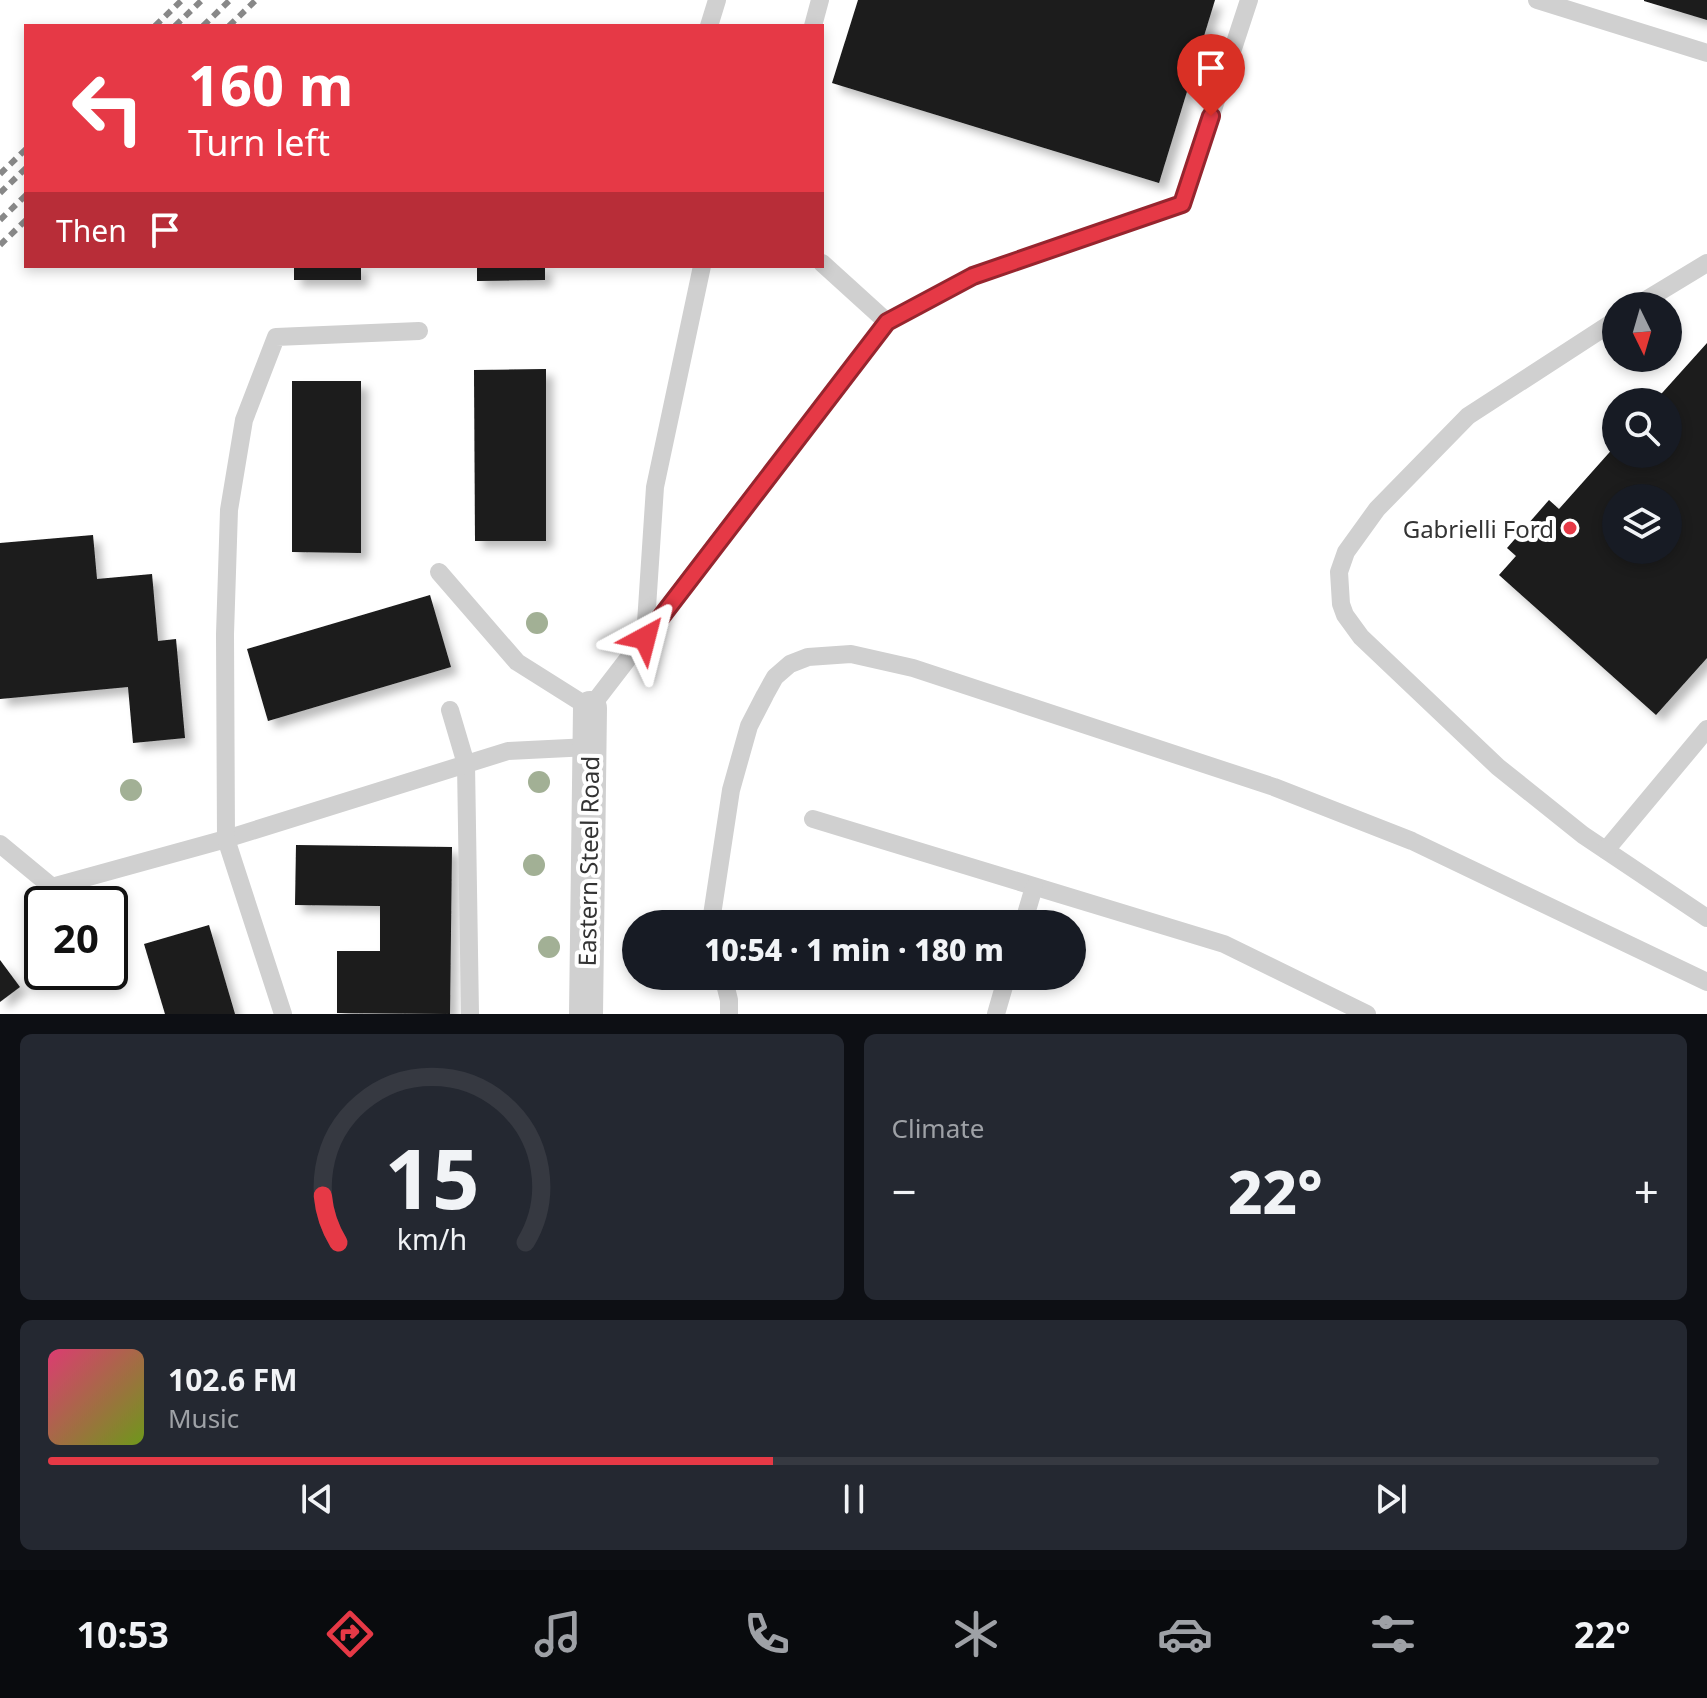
<!DOCTYPE html>
<meta charset="utf-8">
<style>
:root{--surface:#171b24;--page:#242831;--text:#f1f3f6;--muted:#9ea1a6;--line:#363941;--accent:#e63946}
body{margin:0;font-family:"Noto Sans",sans-serif;background:var(--page);color:var(--text);height:100vh;display:flex;flex-direction:column;font-size:30px;white-space:nowrap}
*{box-sizing:border-box;margin:0}
p{font-size:26px;color:var(--muted)}
.icon{flex:none;width:44px;height:44px;fill:none;stroke:currentColor;stroke-width:2;stroke-linecap:round;stroke-linejoin:round}
.map{position:relative;height:1014px;overflow:hidden}
.drawer{display:flex;flex-direction:column;gap:20px;padding:20px;background:#0d0f14;flex:1}
.drawer>*{flex:none}
.banner{position:absolute;left:24px;top:24px;width:800px;height:244px;border-radius:0px;box-shadow:0 4px 12px #0003;background:#e63946;color:#fff;overflow:hidden}
.needle{width:52px;rotate:175deg}
.controls{position:absolute;left:1602px;top:292px;display:grid;gap:16px}
.controls a{display:grid;place-items:center;width:80px;height:80px;border-radius:50%;background:var(--surface);box-shadow:0 4px 12px #0003;font-size:40px}
.speed{position:absolute;left:24px;top:886px;display:flex;gap:16px;font-size:40px;font-weight:700;text-align:center}
.speed>*{display:grid;place-content:center;width:104px;height:104px;border-radius:50%;background:var(--surface);box-shadow:0 4px 12px #0003;line-height:1}
.speed .limit{border:4px solid #111;border-radius:12px;background:#fff;color:#111}
.pin{position:absolute;display:grid;place-items:center;width:68px;height:68px;color:#fff;margin:-82px -34px;border-radius:50% 50% 50% 0;rotate:-45deg;box-shadow:0 0 8px #0007}
.pin .icon{rotate:45deg}
.me{position:absolute;width:88px;margin:-44px;rotate:38deg;stroke-linejoin:round;filter:drop-shadow(0 0 6px #0008)}
.turn{display:flex;align-items:center;gap:28px;height:168px;padding:0 32px;font-size:36px}
.turn .icon{width:104px;height:104px;stroke-width:2.5}
.turn b{display:block;font-size:56px;line-height:68px}
.then{display:flex;align-items:center;height:76px;padding:0 32px;background:#0003;gap:16px;font-size:30px}
.big{font-size:60px;font-weight:800;line-height:1.1}
.drawer .tile{flex:1;display:flex;flex-direction:column;justify-content:center;gap:12px;min-width:0;padding:0 28px;border-radius:12px;background:var(--page)}
.drawer .dial{align-items:center;gap:0}
.dial svg{height:208px;overflow:visible;fill:none;stroke:var(--line);stroke-width:7;stroke-linecap:round;text-anchor:middle}
.dial text{fill:var(--text);stroke:none}
.song{display:flex;align-items:center;gap:24px}
.cover{width:96px;height:96px;border-radius:12px;background:linear-gradient(135deg,hsl(340 70% 55%),hsl(80 70% 35%))}
.played{height:8px;border-radius:4px;background:linear-gradient(90deg,var(--accent) 45%,var(--line) 45%)}
.keys{display:flex;justify-content:space-around;direction:ltr}
.heat{display:flex;justify-content:space-between;align-items:center;font-size:44px;direction:ltr}
.drawer .tiles{flex:1;display:grid;gap:20px;grid-template-columns:1fr 1fr}
.tile:last-child{grid-column:span 2}
.trip{position:absolute;left:622px;top:910px;width:464px;height:80px;border-radius:40px;background:var(--surface);box-shadow:0 4px 12px #0003;font-weight:800;line-height:80px;text-align:center}
.tabs{display:flex;height:128px;justify-content:space-around;align-items:center;background:#090b0e;color:var(--muted)}
.tabs .icon{width:56px;height:56px}
.tabs .current{color:var(--accent)}
.tabs b{font-size:36px;color:var(--text)}
.map>svg:first-child{display:block}
</style>
<div class="map">
<svg width="1707" height="1014" viewBox="0 0 1707 1014">
<defs>
<filter id="shadow"><feDropShadow dx="7" dy="7" stdDeviation="4" flood-color="#0004"/></filter>
</defs>
<rect width="100%" height="100%" fill="#fff"/>
<g fill="#1a1a1a" fill-rule="evenodd" filter="url(#shadow)">
<path d="M858 0H1215L1159 183 832 83Z"/>
<path d="M1644 0H1707V20L1644 1Z"/>
<rect x="294" y="266" width="67" height="14"/>
<path d="M477 266H545V280L477 281Z"/>
<path d="M1707 343V658L1656 715 1499 575 1516 556 1507 548 1549 500 1559 509 1616 445V454H1668V402H1654ZM1616 498H1668V550H1616Z"/>
<path d="M546 369V541H475L474 370Z"/>
<path d="M292 381H361V553L292 552Z"/>
<path d="M93 535 97 579 152 574 158 641 176 639 185 738 133 743 128 687 0 699V543Z"/>
<path d="M430 595 451 667 268 721 247 649Z"/>
<path d="M296 845 452 847 450 1014 337 1013V951H380V906L295 905Z"/>
<path d="M209 925 235 1014H165L144 944Z"/>
<path d="M0 960 20 987 0 1002Z"/>
</g>
<g fill="none" stroke-linecap="round" stroke-linejoin="round">
<g stroke="#d0d0d0" stroke-width="18">
<path d="M1537 0 1707 53"/>
<path d="M709 26 717 0"/>
<path d="M813 26 820 0"/>
<path d="M822 263 887 322"/>
<path d="M1636 306 1707 263"/>
<path d="M1616 320 1468 416 1377 509 1346 552 1339 572 1341 604 1345 615 1361 637 1498 767 1583 835 1707 918"/>
<path d="M439 572 517 662 590 708 887 322 973 276 1182 204 1249 0"/>
<path d="M645 638 655 487 702 266"/>
<path d="M450 710 466 764 470 1014"/>
<path d="M813 819 1224 944 1367 1014"/>
<path d="M0 844 52 887 226 839 508 751 589 747"/>
<path d="M1606 850 1707 729"/>
<path d="M713 924 712 915 731 790 749 726 765 695 775 677 790 664 808 657 851 654 913 668 1274 787 1412 841 1707 982"/>
<path d="M1023 924 1034 887"/>
<path d="M723 976 729 1000V1014"/>
<path d="M283 1014 226 839 225 634 229 510 244 420 276 337 419 331"/>
<path d="M996 1014 1007 976"/>
</g>
<path stroke="#d0d0d0" stroke-width="34" d="M586 1014 590 708"/>
<g stroke="#888" stroke-width="6" stroke-dasharray="8 6" stroke-linecap="butt">
<path d="M155 26 182 0"/>
<path d="M175 26 202 0"/>
<path d="M203 26 230 0"/>
<path d="M229 26 256 0"/>
<path d="M0 174 26 149"/>
<path d="M0 193 26 168"/>
<path d="M0 220 26 195"/>
<path d="M0 245 26 220"/>
</g>
</g>
<g fill="#a2b095">
<circle cx="537" cy="623" r="11"/>
<circle cx="539" cy="782" r="11"/>
<circle cx="131" cy="790" r="11"/>
<circle cx="534" cy="865" r="11"/>
<circle cx="549" cy="947" r="11"/>
</g>
<g fill="none" stroke-linecap="round" stroke-linejoin="round">
<g stroke="#96252e" stroke-width="20">
<path id="route" d="M645 638 887 322 973 276 1182 204 1211 116"/>
</g>
<use href="#route" stroke="#e63946" stroke-width="14"/>
</g>
<circle fill="#e63946" stroke="#fff" stroke-width="3" cx="1570" cy="528" r="8"/>
<g text-anchor="middle" dominant-baseline="central" stroke-width="8" stroke-linejoin="round" paint-order="stroke">
<g font-size="24" fill="#333" stroke="#fff" text-anchor="end">
<text x="1554" y="528">Gabrielli Ford</text>
</g>
<g font-size="24" fill="#333" stroke="#fff">
<text transform="translate(588 861) rotate(-89)">Eastern Steel Road</text>
</g>
</g>
</svg>
<div class="controls">
<a><svg class="needle" viewBox="-14 -14 28 28"><path d="M0-13l5 13h-10z" fill="#e53935"/><path d="M0 13l5-13h-10z" fill="#9ea1a6"/></svg></a>
<a><svg class="icon" aria-label="search" viewBox="0 0 24 24"><circle cx="10" cy="10" r="6"/><path d="M15 15l6 6"/></svg></a>
<a><svg class="icon" aria-label="layers" viewBox="0 0 24 24"><path d="M12 4l9 5-9 5-9-5zM3 14l9 5 9-5"/></svg></a>
</div>
<div class="speed"><div class="limit">20</div></div>
<div class="pin" style="left:1211px;top:116px;background:#d93025"><svg class="icon" aria-label="arrive" viewBox="0 0 24 24"><path d="M6 21V4h12l-3 4 3 4H6"/></svg></div>
<svg class="me" style="left:645px;top:638px" viewBox="-20 -20 40 40"><path d="M0-17L14 15 0 8-14 15z" fill="#e63946" stroke="#fff" stroke-width="4"/></svg>
<div class="trip">10:54 · 1 min · 180 m</div>
<div class="banner">
<div class="turn"><svg class="icon" aria-label="left" viewBox="0 0 24 24"><path d="M17 20v-9H6M10 6l-5 5 5 5"/></svg><div><b>160 m</b>Turn left</div></div>
<div class="then">Then<svg class="icon" aria-label="arrive" viewBox="0 0 24 24"><path d="M6 21V4h12l-3 4 3 4H6"/></svg></div>
</div>
</div>
<section class="drawer">
<div class="tiles">
<div class="tile dial"><svg viewBox="0 0 100 80">
<path d="M14 69A42 42 0 1 1 86 69"/>
<path d="M14 69A42 42 0 0 1 8 51" stroke="#e63946"/>
<text x="50" y="56" font-size="32" font-weight="700">15</text>
<text x="50" y="72" font-size="11">km/h</text>
</svg></div>
<div class="tile"><p>Climate</p>
<div class="heat"><a>−</a><b class="big">22°</b><a>+</a></div>
</div>
<div class="tile">
<div class="song"><i class="cover"></i><div><b>102.6 FM</b><p>Music</p></div></div>
<div class="played"></div>
<div class="keys"><svg class="icon" aria-label="previous" viewBox="0 0 24 24"><path d="M18 5L8 12l10 7zM5 5v14"/></svg><svg class="icon" aria-label="pause" viewBox="0 0 24 24"><path d="M8 5v14M16 5v14"/></svg><svg class="icon" aria-label="next" viewBox="0 0 24 24"><path d="M6 5l10 7-10 7zM19 5v14"/></svg></div>
</div>
</div>
</section>
<nav class="tabs">
<b>10:53</b>
<svg class="icon current" aria-label="directions" viewBox="0 0 24 24"><path d="M12 3l9 9-9 9-9-9zM9 14v-3h6M13 9l2 2-2 2"/></svg>
<svg class="icon" aria-label="music" viewBox="0 0 24 24"><path d="M9 18V5l10-2v13"/><circle cx="6" cy="18" r="3"/><circle cx="16" cy="16" r="3"/></svg>
<svg class="icon" aria-label="phone" viewBox="0 0 24 24"><path d="M5 4h4l2 5-3 2q2 4 5 5l2-3 5 2v4C11 20 4 13 5 4z"/></svg>
<svg class="icon" aria-label="climate" viewBox="0 0 24 24"><path d="M12 3v18M4 7l16 10M4 17L20 7"/></svg>
<svg class="icon" aria-label="car" viewBox="0 0 24 24"><path d="M5 17H2v-5l4-1 3-4h7l3 4 3 1v5h-3M9 17h6M6 11h13"/><circle cx="7" cy="17" r="2"/><circle cx="17" cy="17" r="2"/></svg>
<svg class="icon" aria-label="filters" viewBox="0 0 24 24"><path d="M4 7h16M4 17h16"/><circle cx="9" cy="7" r="2"/><circle cx="15" cy="17" r="2"/></svg>
<b>22°</b>
</nav>
